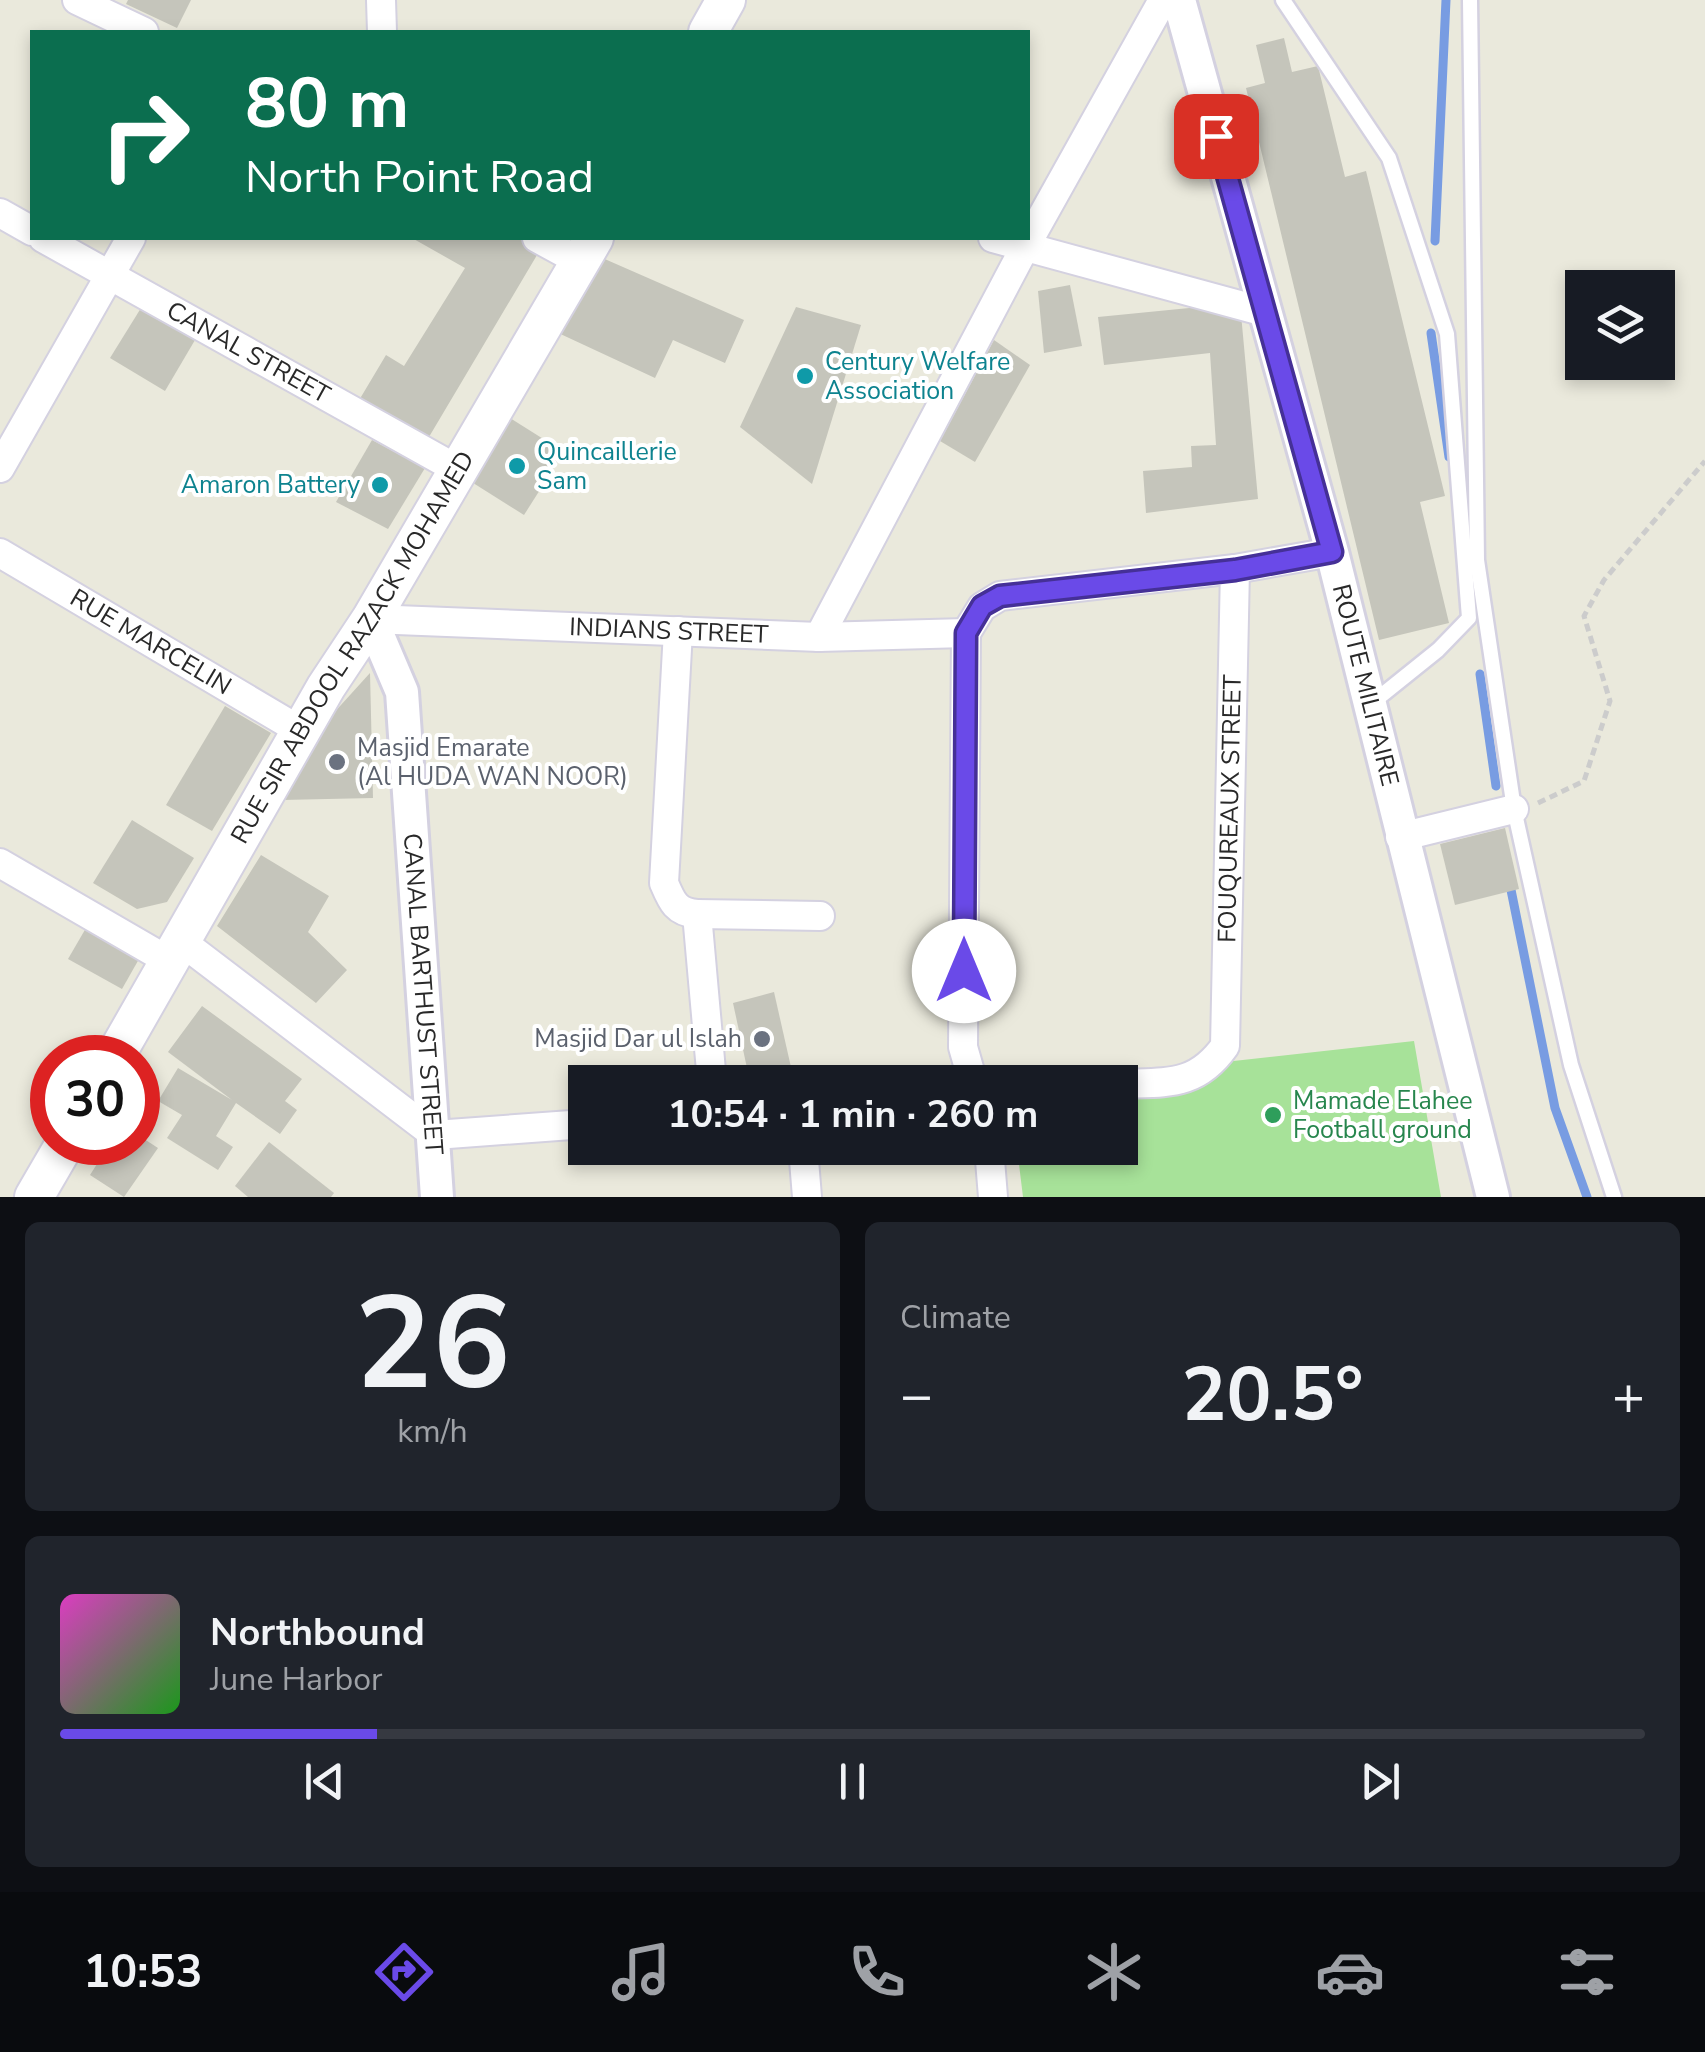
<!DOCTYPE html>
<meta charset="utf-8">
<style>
:root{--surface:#171b24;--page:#20242c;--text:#f1f3f6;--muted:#9ea1a6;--line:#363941;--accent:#6a4ae8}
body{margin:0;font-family:"Nunito Sans",sans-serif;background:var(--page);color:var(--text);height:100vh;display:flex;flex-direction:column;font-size:38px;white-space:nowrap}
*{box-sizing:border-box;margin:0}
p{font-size:32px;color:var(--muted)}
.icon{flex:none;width:55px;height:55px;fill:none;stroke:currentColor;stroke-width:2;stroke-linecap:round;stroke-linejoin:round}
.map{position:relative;height:1197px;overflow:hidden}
.drawer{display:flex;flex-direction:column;gap:25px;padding:25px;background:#0d0f14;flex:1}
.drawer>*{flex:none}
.hud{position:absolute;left:30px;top:30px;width:1000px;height:210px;border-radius:0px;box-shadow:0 5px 15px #0003;background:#0b6e4f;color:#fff;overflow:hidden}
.fabs{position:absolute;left:1565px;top:270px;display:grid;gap:20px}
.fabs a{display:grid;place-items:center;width:110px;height:110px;border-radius:0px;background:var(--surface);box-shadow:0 5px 15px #0003;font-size:50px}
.speed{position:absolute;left:30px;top:1035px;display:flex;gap:20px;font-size:50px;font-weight:700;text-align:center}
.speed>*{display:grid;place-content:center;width:130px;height:130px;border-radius:50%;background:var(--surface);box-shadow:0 5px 15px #0003;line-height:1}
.speed .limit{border:15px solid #d22;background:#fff;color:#111}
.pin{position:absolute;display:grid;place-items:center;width:85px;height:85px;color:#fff;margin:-42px;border-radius:20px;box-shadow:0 5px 15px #0006}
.me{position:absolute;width:110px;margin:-55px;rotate:0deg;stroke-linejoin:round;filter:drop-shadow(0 0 8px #0008)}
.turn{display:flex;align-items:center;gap:35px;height:210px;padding:0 50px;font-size:45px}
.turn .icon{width:130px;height:130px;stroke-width:2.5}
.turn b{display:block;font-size:70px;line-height:85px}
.big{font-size:75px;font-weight:700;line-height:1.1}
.drawer .tile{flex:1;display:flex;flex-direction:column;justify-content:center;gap:15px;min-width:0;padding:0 35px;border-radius:15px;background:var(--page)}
.drawer .dial{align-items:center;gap:0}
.dial b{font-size:130px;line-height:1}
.song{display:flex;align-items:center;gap:30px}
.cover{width:120px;height:120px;border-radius:15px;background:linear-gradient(135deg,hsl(310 70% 55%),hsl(120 70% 35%))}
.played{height:10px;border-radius:5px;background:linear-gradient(90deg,var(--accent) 20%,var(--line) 20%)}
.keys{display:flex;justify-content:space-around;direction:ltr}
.heat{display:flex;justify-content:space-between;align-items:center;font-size:55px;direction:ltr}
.drawer .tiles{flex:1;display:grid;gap:25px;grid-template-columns:1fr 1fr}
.tile:last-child{grid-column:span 2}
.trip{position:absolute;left:568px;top:1065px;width:570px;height:100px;border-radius:0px;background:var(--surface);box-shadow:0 5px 15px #0003;font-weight:700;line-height:100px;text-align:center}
.tabs{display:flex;height:160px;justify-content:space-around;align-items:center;background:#090b0e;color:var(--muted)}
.tabs .icon{width:70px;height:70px}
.tabs .on{color:var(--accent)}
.tabs b{font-size:45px;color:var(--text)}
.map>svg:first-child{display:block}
</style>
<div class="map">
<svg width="1705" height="1197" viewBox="0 0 1705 1197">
<rect width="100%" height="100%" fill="#eae9dc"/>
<path fill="#a7e299" d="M1414 1041 1441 1197H1023L1017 1148H1120V1082H1044Z"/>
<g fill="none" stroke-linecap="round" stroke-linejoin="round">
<g stroke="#789ce2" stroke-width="9">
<path d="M1435 241 1446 0"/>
<path d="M1431 333 1449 457"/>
<path d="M1480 674 1496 786"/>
<path d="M1509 880 1555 1108 1587 1197"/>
</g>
</g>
<g fill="#c5c5bb">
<path d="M128 0H191L177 28 126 4Z"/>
<path d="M1284 38 1292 72 1318 66 1345 177 1366 171 1445 496 1420 502 1449 623 1379 640 1246 88 1265 83 1256 45Z"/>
<path d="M412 238H518L540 250 423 447 355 407 386 355 404 366 465 268Z"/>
<path d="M591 253 744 320 725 363 673 340 655 378 554 331Z"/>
<path d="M1070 285 1082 346 1044 353 1038 291Z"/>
<path d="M1240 303 1258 499 1146 513 1143 471 1192 467 1191 446 1216 445 1210 353 1104 365 1098 317Z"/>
<path d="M796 307 861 325 812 484 740 427Z"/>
<path d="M141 308 195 340 165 391 110 358Z"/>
<path d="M994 340 1030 365 975 462 940 441Z"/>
<path d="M510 418 564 452 524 515 470 481Z"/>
<path d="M372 440 425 468 388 529 336 502Z"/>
<path d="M370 673 373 798 282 800 321 727Z"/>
<path d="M225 706 271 733 212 831 166 805Z"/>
<path d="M132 820 194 858 167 902 137 909 93 883Z"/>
<path d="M1505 828 1519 889 1455 905 1440 844Z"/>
<path d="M261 855 329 896 308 932 347 970 316 1003 217 926Z"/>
<path d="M86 928 139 959 122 989 68 959Z"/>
<path d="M774 992 793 1076 750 1082 733 1003Z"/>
<path d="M202 1006 302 1079 285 1101 297 1110 280 1134 236 1103 216 1136 233 1147 218 1170 167 1138 182 1115 158 1101 178 1068 232 1100 168 1052Z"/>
<path d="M138 1135 158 1148 124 1197 90 1175 111 1142H138Z"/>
<path d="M269 1142 334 1193 331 1197H248L235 1186Z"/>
</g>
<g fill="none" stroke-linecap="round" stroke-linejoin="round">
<g stroke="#d4d1e0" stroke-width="19">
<g id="service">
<path d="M1283 0 1389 158 1447 334 1469 618 1438 650 1372 703"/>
<path d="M1470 0 1477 560 1514 809 1571 1065 1614 1197"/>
</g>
</g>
<g stroke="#d4d1e0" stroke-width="32">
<g id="minor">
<path d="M77 0 144 32"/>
<path d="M381 0 382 32"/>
<path d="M0 213 32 231"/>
<path id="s1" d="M43 238 455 468"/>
<path d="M537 238 581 262"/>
<path d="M993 238 1265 312"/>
<path d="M0 468 131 238"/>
<path id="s2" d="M0 553 301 731"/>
<path id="s3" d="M371 619 819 637 966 633"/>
<path d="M678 631 664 883C672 902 676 912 697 914L712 1082"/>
<path d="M966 633 963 1047 973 1082"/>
<path d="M966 633 982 607 1000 596 1235 569 1332 552"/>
<path d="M819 637 1025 247 1163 0"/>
<path d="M1400 837 1514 809"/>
<path d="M0 863 169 961"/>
<path d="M697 914 820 916"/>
<path d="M182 942 435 1135 585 1124"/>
<path id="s4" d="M1120 1084C1167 1082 1196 1087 1225 1046L1235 569"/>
<path d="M803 1148 807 1197"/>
<path d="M989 1148 993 1197"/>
</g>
</g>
<g stroke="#d4d1e0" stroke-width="38">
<g id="tertiary">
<path id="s5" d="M1179 0 1332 552 1493 1197"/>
<path id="s6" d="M371 619 402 692 437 1197"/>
</g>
</g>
<g stroke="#d4d1e0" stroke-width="42">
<g id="secondary">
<path d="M708 32 726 0"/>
<path id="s7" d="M114 1058 326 687 371 619 594 238"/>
<path d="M34 1197 66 1142"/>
</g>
</g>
<path stroke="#ccc" stroke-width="5" stroke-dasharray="8 5" stroke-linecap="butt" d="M1538 803 1584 781 1610 701 1584 616 1604 580 1705 461"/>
<use href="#service" stroke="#fff" stroke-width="14"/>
<use href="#minor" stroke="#fff" stroke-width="28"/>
<use href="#tertiary" stroke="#fff" stroke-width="32"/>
<use href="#secondary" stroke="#fff" stroke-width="38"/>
</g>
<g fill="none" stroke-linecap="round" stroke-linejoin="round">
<g stroke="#453097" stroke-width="25">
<path id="route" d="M964 971 966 633 982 606 1000 596 1235 570 1332 552 1216 136"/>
</g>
<use href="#route" stroke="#6a4ae8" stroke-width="18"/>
</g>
<g fill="#0f9aa8" stroke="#fff" stroke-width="4">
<circle cx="805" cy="376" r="10"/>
<circle cx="517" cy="466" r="10"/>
<circle cx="380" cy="485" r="10"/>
</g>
<g fill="#6b7280" stroke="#fff" stroke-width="4">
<circle cx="337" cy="762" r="10"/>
<circle cx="762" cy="1039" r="10"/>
</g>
<circle fill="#2e9e5b" stroke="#fff" stroke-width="4" cx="1273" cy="1115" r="10"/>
<g text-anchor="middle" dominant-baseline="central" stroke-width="8" stroke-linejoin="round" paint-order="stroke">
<g font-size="25" fill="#292929" stroke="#fff">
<text stroke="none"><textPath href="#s1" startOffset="235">CANAL STREET</textPath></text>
<text stroke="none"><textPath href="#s3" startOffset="298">INDIANS STREET</textPath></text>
<text stroke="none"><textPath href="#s2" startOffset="175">RUE MARCELIN</textPath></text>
<text stroke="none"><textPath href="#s7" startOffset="475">RUE SIR ABDOOL RAZACK MOHAMED</textPath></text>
<text stroke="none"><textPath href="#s5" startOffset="710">ROUTE MILITAIRE</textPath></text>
<text stroke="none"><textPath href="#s4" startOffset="355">FOUQUREAUX STREET</textPath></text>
<text stroke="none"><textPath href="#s6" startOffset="382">CANAL BARTHUST STREET</textPath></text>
</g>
<g font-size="25" fill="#0d838f" stroke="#fff" text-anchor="start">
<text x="825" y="362">Century Welfare<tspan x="825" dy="29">Association</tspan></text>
<text x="537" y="452">Quincaillerie<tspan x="537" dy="29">Sam</tspan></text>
<text x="360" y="485" text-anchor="end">Amaron Battery</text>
</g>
<g font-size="25" fill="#5b616d" stroke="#fff" text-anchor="start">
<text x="357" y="748">Masjid Emarate<tspan x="357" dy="29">(Al HUDA WAN NOOR)</tspan></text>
<text x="742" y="1039" text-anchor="end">Masjid Dar ul Islah</text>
</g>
<g font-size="25" fill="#27864d" stroke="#fff" text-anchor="start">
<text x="1293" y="1101">Mamade Elahee<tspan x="1293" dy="29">Football ground</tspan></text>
</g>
</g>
</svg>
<div class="fabs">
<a><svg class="icon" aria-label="layers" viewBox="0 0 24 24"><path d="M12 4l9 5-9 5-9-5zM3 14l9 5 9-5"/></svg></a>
</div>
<div class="speed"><div class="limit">30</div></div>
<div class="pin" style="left:1216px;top:136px;background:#d93025"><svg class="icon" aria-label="arrive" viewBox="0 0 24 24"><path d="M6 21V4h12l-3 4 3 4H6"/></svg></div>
<svg class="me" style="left:964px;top:971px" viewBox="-20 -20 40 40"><circle r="19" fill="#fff"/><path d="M0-13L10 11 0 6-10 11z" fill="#6a4ae8"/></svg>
<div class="trip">10:54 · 1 min · 260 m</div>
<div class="hud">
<div class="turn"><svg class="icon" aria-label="right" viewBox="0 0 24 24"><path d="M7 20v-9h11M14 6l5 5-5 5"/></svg><div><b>80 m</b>North Point Road</div></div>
</div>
</div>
<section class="drawer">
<div class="tiles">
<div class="tile dial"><b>26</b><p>km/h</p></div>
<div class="tile"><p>Climate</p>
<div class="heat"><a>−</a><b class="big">20.5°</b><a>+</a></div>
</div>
<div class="tile">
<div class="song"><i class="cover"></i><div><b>Northbound</b><p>June Harbor</p></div></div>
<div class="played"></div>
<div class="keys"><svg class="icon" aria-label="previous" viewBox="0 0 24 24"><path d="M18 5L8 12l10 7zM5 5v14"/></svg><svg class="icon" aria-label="pause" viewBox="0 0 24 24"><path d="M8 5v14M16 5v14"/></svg><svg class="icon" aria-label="next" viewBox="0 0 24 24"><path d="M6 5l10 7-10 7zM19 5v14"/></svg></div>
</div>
</div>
</section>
<nav class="tabs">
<b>10:53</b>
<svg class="icon on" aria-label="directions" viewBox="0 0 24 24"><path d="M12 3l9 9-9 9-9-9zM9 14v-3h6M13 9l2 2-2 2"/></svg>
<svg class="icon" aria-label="music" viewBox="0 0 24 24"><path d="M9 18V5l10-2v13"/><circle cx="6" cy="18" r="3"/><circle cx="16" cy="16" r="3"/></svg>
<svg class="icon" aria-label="phone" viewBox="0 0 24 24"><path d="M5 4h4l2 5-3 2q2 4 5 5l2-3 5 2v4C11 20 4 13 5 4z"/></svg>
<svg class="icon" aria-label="climate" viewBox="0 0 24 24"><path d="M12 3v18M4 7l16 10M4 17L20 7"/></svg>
<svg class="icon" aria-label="car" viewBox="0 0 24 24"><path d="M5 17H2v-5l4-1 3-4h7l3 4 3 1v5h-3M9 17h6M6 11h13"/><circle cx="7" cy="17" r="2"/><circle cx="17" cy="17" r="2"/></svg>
<svg class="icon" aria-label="filters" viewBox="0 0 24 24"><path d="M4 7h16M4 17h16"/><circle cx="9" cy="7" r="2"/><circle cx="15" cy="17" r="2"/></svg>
</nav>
